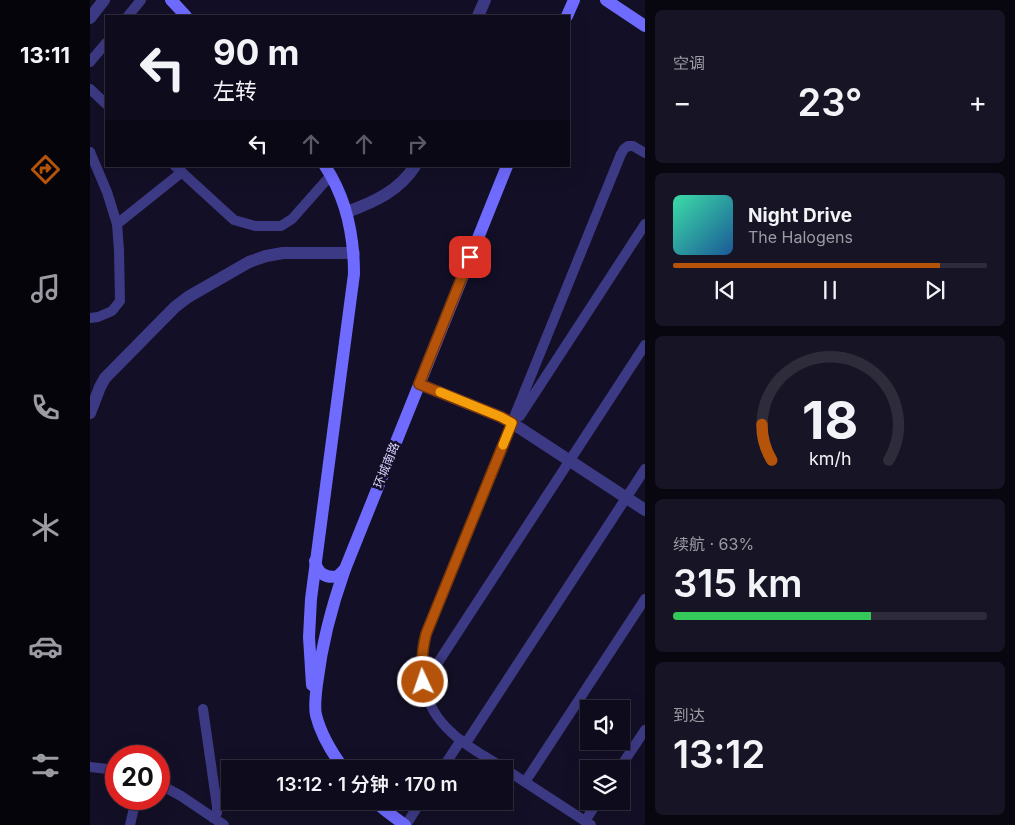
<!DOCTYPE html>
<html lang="zh">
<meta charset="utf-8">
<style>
:root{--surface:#0e0b1c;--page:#171425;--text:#f1f3f6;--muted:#9b9ba3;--line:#2e2b3b;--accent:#b45309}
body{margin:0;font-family:Inter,"Noto Sans SC",sans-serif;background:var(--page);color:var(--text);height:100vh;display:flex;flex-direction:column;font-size:19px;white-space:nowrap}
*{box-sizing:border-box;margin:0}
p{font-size:16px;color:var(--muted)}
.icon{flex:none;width:28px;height:28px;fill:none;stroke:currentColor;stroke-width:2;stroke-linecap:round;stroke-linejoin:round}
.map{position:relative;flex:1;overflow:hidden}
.sheet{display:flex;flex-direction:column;gap:10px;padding:10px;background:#08060f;width:370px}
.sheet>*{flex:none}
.banner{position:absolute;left:15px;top:15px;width:465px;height:152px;border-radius:0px;box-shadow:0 5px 20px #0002,0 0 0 1px var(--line);background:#0e0b1c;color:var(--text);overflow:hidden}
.controls{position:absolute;left:490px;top:700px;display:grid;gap:10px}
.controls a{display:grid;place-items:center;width:50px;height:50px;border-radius:0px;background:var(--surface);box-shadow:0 5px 20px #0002,0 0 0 1px var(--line);font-size:25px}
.speed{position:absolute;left:15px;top:745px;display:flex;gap:10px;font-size:25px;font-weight:700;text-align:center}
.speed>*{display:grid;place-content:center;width:65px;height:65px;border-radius:50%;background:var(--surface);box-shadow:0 5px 20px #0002,0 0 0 1px var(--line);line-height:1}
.speed .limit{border:8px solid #d22;background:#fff;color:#111}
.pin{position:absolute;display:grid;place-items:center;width:42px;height:42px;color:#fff;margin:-21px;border-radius:10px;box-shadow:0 2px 8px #0006}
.me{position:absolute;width:55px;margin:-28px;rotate:357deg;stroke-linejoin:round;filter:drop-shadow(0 0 4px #0008)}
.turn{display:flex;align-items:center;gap:18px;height:105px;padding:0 25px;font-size:22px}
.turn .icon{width:65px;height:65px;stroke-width:2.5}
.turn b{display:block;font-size:35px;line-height:42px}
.lanes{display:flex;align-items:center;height:48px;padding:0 25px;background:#0003;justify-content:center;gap:25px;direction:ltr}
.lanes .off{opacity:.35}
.big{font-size:38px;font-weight:600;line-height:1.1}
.sheet .widget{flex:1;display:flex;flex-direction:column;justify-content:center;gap:8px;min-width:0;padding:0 18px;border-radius:8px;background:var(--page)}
.sheet .dial{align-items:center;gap:0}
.dial svg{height:130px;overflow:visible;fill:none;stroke:var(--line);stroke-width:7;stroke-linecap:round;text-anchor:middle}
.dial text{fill:var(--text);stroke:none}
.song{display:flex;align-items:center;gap:15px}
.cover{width:60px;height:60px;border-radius:8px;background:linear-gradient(135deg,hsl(160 70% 55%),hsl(210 70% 35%))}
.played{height:5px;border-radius:2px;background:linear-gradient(90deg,var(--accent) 85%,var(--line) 85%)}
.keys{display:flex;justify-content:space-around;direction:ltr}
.heat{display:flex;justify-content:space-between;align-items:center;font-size:28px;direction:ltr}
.charge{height:8px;border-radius:4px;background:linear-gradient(90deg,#34c759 63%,var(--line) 0)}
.trip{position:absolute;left:131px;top:760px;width:292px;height:50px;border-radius:0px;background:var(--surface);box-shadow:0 5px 20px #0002,0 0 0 1px var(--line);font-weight:600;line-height:50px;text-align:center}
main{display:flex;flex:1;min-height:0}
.tabs{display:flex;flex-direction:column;width:90px;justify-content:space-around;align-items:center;background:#06040b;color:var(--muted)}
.tabs .icon{width:35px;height:35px}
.tabs .active{color:var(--accent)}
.tabs b{font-size:22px;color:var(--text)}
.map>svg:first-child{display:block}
</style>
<main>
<nav class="tabs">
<b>13:11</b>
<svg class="icon active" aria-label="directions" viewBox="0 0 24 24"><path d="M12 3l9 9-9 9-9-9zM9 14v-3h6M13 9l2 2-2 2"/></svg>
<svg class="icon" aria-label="music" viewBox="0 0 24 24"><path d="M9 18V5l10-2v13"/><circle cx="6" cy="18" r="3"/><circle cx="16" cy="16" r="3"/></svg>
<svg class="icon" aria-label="phone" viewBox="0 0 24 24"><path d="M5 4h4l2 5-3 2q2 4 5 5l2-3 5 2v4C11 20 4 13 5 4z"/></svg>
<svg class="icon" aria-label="climate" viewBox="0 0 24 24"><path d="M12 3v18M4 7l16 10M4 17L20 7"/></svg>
<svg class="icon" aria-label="car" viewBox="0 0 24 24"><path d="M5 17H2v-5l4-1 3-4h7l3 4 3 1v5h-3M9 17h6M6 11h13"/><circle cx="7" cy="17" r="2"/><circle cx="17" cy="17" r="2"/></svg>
<svg class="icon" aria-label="filters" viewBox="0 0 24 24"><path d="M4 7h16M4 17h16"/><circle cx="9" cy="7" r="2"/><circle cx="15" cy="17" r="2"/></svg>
</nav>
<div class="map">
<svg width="555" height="825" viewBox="0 0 555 825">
<rect width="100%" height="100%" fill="#130f26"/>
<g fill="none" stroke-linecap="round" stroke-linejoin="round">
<g stroke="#3d3a85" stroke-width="10">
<path d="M38 16 51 0"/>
<path d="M0 62 16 43"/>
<path d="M0 89 16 104"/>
<path d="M0 152 17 192 27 224 29 250 30 301 22 311 8 317 0 318"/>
<path d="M85 166 144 220 165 226H191L202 219 241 175"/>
<path d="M27 224 92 172"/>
<path d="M430 416 555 224"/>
<path d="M334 684 555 345"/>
<path d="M113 709 127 806V813L123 818"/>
<path d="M376 743 555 469"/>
<path d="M0 767 26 770"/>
<path d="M352 769 371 740"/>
<path d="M415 769C397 757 376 747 361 732 332 706 327 670 336 634L531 154 534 149 538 146H543L555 153"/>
<path d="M415 769 501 825"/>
<path d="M529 769 555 730"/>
<path d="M435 782 555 599"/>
<path d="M69 784 91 796 134 825"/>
<path d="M495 821 508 801"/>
<path d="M40 825 46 799"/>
<path d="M316 825 331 801"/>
</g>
<g stroke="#3d3a85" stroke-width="12">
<path d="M388 16 395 0"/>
<path d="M0 18 14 0"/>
<path d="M257 212C284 202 309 191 325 166"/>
<path d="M329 384 411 417 422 423 555 510"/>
<path d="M0 413 10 387 15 378 85 307 98 297 159 262 176 256 193 253H264"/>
</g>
<g stroke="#6f6bff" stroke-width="12">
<path d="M81 0 96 16"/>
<path d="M516 0 555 26"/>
<path d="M477 16 484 0"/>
<path d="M225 561C227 573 236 579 248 576L255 569"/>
<path d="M222 685 219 637 221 599 264 274C264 235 257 199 235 166"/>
<path d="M254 769C242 753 231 735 226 715 224 706 226 693 227 684 232 643 241 608 255 569L417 166"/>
<path d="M284 801 296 811 315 825"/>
</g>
</g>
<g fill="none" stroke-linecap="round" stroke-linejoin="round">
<g stroke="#753606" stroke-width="12">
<path id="route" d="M333 682C331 665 332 650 336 634L422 423 411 417 329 384 380 257"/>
</g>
<use href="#route" stroke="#b45309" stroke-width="9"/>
<path stroke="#f59e0b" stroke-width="9" d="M350 392 411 417 422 423 413 445"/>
</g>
<g text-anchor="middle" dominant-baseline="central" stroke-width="5" stroke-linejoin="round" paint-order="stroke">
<g font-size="12" fill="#d9d4ff" stroke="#130f26">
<text transform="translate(296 465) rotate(-68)">环城南路</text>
</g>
</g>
</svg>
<div class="controls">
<a><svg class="icon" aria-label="sound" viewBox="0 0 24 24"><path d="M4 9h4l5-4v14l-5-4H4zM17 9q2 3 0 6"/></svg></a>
<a><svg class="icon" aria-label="layers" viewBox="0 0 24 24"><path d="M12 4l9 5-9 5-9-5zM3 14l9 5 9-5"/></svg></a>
</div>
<div class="speed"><div class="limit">20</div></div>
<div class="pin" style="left:380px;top:257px;background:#d93025"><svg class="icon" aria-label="arrive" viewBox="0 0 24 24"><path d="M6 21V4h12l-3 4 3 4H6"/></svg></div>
<svg class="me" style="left:333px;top:682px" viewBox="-20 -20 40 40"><circle r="17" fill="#b45309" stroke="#fff" stroke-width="3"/><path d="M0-11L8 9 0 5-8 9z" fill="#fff"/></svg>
<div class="trip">13:12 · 1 分钟 · 170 m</div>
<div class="banner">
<div class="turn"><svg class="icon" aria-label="left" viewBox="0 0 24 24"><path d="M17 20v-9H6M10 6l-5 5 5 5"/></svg><div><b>90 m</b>左转</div></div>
<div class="lanes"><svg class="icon" aria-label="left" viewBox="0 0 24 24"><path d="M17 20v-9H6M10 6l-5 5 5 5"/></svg><svg class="icon off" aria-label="ahead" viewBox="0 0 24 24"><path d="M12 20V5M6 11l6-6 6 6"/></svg><svg class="icon off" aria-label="ahead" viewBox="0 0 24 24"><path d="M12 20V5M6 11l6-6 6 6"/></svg><svg class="icon off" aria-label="right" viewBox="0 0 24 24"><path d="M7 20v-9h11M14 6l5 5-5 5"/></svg></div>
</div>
</div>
<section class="sheet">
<div class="widget"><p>空调</p>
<div class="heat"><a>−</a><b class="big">23°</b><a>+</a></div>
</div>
<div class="widget">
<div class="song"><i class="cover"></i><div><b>Night Drive</b><p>The Halogens</p></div></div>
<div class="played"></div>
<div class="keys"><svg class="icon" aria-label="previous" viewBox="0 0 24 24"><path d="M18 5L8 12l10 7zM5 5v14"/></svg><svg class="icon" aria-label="pause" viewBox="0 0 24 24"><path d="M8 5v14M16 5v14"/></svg><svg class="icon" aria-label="next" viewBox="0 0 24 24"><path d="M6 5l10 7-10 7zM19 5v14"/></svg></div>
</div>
<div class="widget dial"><svg viewBox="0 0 100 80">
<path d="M14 69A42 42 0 1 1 86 69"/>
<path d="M14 69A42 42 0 0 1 8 47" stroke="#b45309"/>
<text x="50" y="56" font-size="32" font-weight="700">18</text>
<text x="50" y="72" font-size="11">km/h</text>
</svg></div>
<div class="widget"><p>续航 · 63%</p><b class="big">315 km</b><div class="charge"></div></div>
<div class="widget"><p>到达</p><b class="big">13:12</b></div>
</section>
</main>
